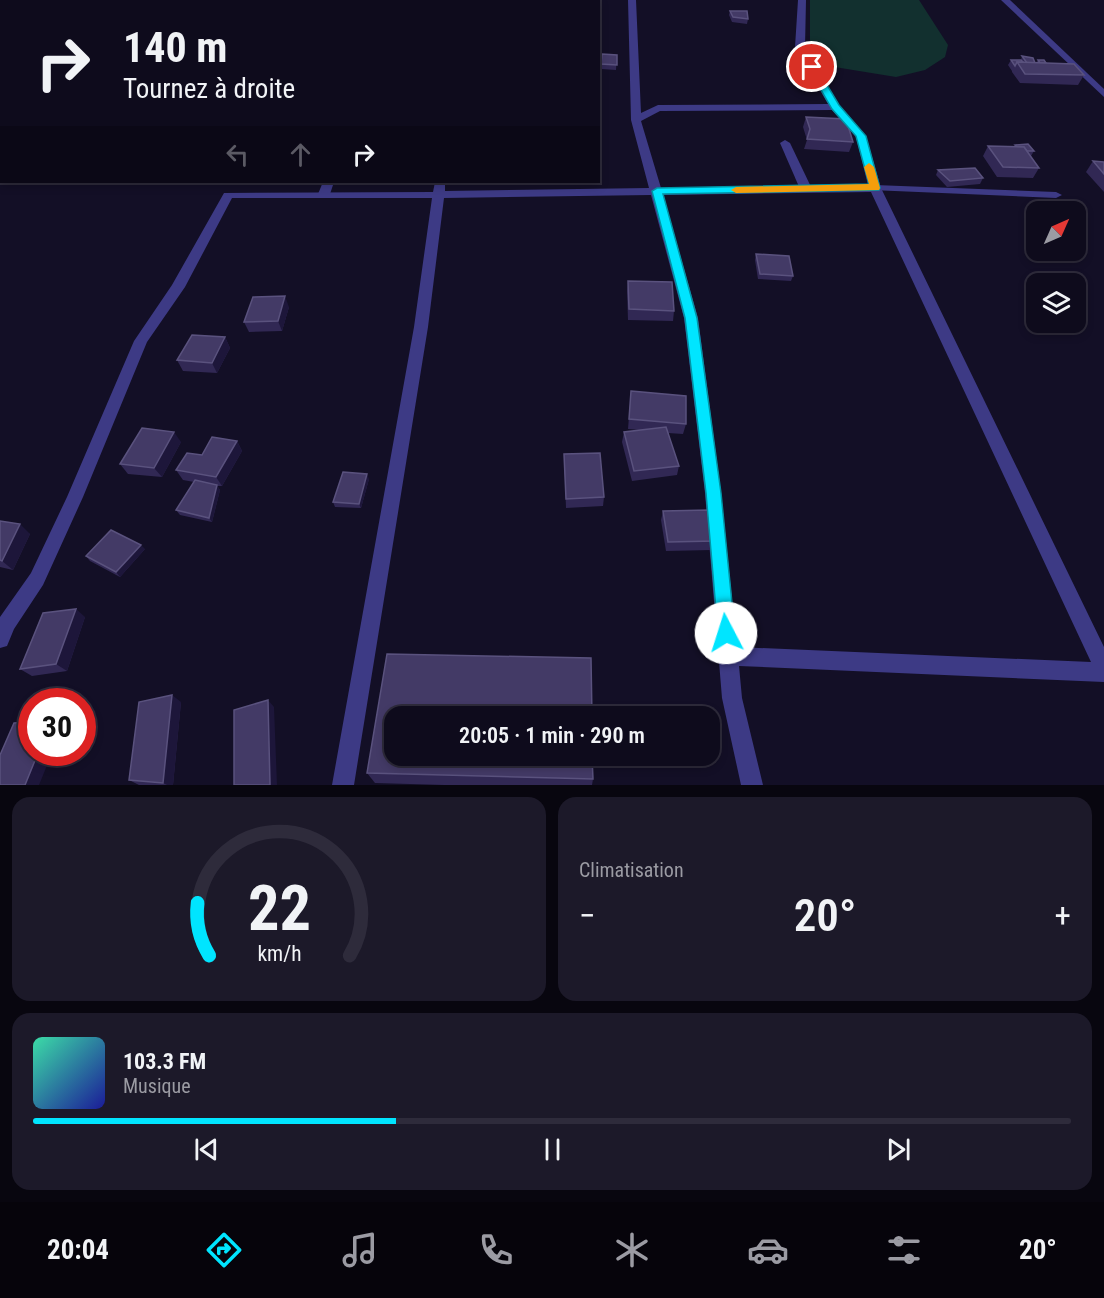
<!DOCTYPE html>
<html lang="fr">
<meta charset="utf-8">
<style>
:root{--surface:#0e0b1c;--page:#1c1929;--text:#f1f3f6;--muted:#9b9ba3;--line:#2e2b3b;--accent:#00e5ff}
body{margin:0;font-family:"Roboto Condensed",sans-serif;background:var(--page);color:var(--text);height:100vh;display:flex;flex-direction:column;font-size:22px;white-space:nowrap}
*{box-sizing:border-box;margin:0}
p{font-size:20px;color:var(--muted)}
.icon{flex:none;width:33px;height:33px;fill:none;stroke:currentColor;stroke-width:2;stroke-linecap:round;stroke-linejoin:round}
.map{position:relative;height:785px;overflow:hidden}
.drawer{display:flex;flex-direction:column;gap:12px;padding:12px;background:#08060f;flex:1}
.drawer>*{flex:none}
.banner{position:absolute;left:0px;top:0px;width:600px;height:183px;box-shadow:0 3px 9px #0003,0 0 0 2px var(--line);background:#0e0b1c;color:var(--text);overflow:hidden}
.needle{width:39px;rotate:45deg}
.buttons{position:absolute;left:1026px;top:201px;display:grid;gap:12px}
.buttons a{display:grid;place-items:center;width:60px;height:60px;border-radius:12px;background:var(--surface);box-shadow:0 3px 9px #0003,0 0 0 2px var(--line);font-size:30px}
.speed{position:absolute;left:18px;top:688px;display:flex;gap:12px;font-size:30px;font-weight:700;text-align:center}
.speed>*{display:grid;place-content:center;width:78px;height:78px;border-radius:50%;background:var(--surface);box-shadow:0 3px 9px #0003,0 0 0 2px var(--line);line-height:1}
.speed .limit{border:9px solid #d22;background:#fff;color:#111}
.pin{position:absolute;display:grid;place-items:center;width:51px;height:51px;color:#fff;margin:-26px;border:3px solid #fff;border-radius:50%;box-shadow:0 2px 6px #0007}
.me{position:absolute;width:66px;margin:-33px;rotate:355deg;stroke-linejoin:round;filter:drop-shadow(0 0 4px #0008)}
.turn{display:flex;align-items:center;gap:21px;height:126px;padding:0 24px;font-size:27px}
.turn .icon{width:78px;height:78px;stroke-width:2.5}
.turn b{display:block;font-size:42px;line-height:51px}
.lanes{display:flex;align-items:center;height:57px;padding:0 24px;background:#0003;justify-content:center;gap:30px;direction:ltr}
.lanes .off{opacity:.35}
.big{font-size:45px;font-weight:600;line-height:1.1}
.drawer .tile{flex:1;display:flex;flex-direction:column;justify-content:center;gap:9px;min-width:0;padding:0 21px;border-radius:18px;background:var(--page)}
.drawer .dial{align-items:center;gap:0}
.dial svg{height:156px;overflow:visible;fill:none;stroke:var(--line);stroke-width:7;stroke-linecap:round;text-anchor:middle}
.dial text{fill:var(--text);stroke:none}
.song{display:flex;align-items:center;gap:18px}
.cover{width:72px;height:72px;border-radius:9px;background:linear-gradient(135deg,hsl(160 70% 55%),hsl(240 70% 35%))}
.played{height:6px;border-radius:3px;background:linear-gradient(90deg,var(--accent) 35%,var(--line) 35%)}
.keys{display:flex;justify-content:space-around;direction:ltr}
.heat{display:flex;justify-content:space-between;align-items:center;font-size:33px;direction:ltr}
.drawer .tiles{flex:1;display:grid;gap:12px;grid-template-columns:1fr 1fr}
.tile:last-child{grid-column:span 2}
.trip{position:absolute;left:384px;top:706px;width:336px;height:60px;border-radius:18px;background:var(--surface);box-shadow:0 3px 9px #0003,0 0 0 2px var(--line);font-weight:600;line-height:60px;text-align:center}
.dock{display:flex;height:96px;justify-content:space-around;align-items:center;background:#06040b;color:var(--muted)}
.dock .icon{width:42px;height:42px}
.dock .selected{color:var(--accent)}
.dock b{font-size:27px;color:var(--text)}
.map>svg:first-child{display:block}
</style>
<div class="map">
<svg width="1104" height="785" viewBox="0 0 1104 785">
<rect width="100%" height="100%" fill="#130f26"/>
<path fill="#12302f" d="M810 0H919L948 45 945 57 925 70 896 77 810 63Z"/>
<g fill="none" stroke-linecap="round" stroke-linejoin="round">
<g fill="#3d3a85" fill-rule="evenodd">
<path d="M785 140 790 143 812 189 810 191H802L800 189 780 143Z"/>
<path d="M323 182H334L330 194 324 197 318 194Z"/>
<path d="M875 185 1056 192 1062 195 1056 198 871 190 869 188Z"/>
</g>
<g fill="#3d3a85" fill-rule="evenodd">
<path d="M0 0H5L0 3Z"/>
<path d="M308 0H320L319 2Z"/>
<path d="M329 0H337L338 2H330Z"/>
<rect x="470" y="0" width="8" height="2"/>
<path d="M628 0H636L641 113 658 105 828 104 795 47 798 0H806L805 47 839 106 866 136 881 188 1104 647V682L739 666 742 698 763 785H741L722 698 705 493 684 318 651 195 444 198 428 327 354 785H332L414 327 432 198H232L185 287 147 342 83 497 43 585 14 629 7 646 0 648V617L31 573 67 497 134 341 172 285 224 193 433 192 435 182H445V191L649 188 631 120ZM832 110 856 137 868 185 661 188 641 121 660 111ZM871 192 1091 662 737 647 721 493 698 318 663 195Z"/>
<path d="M1001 0H1010L1104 89V97Z"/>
</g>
</g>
<g fill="#312854">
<path d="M730 11 748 19 747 24 732 22 729 15Z"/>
<path d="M602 54 617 55 616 70 601 69Z"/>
<path d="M1022 56 1035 63H1036L1038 60 1084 75 1078 85 1020 83 1012 72V71L1008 65 1011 60H1021Z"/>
<path d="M806 117 853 142 849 152 804 149 807 140 803 127Z"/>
<path d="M1015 145 1034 151 1031 156H1030L1039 168 1033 178 997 177 983 156 988 146 1015 147Z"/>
<path d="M1093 161 1104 162V192L1086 172Z"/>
<path d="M938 170 983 178 980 184 947 187 936 175Z"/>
<path d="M756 254 793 276 791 281 758 279 755 260Z"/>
<path d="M628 281 674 311 673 321 628 320 627 291Z"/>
<path d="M289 307 282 331 249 332 244 322Z"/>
<path d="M225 337 230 348 217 373 183 371 177 360Z"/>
<path d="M631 391 686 424 683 434 668 433 679 466 677 475 632 481 622 442 624 432 640 430 628 429Z"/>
<path d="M237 441 242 451 222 486H217L220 490 212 522 180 515 176 510 194 482 183 480 176 470 202 455Z"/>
<path d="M181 442 162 477 128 474 120 464Z"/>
<path d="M564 454 604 497 603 506 566 508Z"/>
<path d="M369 479 361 508 335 507 333 502Z"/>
<path d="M663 511 715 541 712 550 666 551 661 520Z"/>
<path d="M0 521 30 534 13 570 0 567Z"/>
<path d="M145 549 120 577 90 561 86 556Z"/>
<path d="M85 617 67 671 32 676 20 669Z"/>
<path d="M181 702 173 785H139L129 780Z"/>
<path d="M367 773 593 779 592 785H444L375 783Z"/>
</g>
<g fill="#1d163a">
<path d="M285 296 289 307 282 331 278 321Z"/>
<path d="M225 337 230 348 217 373 212 363Z"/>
<path d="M174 432 181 442 162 477 154 468Z"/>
<path d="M237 441 242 451 222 486 216 477Z"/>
<path d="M367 474 369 479 361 508 359 504Z"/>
<path d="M217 485 220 490 212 522 209 518Z"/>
<path d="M20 524 30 534 13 570 2 561Z"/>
<path d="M141 545 145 549 120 577 116 572Z"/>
<path d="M76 609 85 617 67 671 56 664Z"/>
<path d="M172 695 181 702 173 785H167L163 783Z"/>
<path d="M268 700 274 707 277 785H270Z"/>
<path d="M38 753H52L39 785H25Z"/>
</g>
<g fill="#433a66" stroke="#5a527e" stroke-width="1.5">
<path d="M730 11H747L748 19 733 17Z"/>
<path d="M602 54 617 55V65L601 64Z"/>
<path d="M1022 56 1033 58 1035 63H1027Z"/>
<path d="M1011 60H1021L1023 62H1017L1015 66Z"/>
<path d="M1038 60H1044L1046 63H1040Z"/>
<path d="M1017 62 1074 64 1084 75 1025 74Z"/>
<path d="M806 117 846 119 853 142 807 139 810 129Z"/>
<path d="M1028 144 1034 151H1027L1024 147H1017L1015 145Z"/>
<path d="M988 146 1024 147 1039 168 1003 167Z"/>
<path d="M1093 161 1104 162V174Z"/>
<path d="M975 168 983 178 950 181 938 170Z"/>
<path d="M756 254 789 256 793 276 760 274Z"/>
<path d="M628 281 672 282 674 311 629 309Z"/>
<path d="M285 296 278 321 244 322 253 297Z"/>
<path d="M192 335 225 337 212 363 177 360Z"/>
<path d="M631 391 686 396V424L629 419Z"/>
<path d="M666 427 679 466 634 471 624 432Z"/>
<path d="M142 428 174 432 154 468 120 464Z"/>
<path d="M212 437 237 441 216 477 176 470 187 453 202 455Z"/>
<path d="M600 453 604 497 566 499 564 454Z"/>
<path d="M343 472 367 474 359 504 333 502Z"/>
<path d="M195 480 217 485 209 518 176 510Z"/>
<path d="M709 510 715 541 668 542 663 511Z"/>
<path d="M0 521 20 524 2 561 0 560Z"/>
<path d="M111 530 141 545 116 572 86 556Z"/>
<path d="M76 609 56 664 20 669 43 613Z"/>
<path d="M387 654 591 658 592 717H394V756H592L593 779 367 773Z"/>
<path d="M172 695 163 783 129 780 139 702Z"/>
<path d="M268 700 270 785H234V710Z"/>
<path d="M32 722V753H38L25 785H0V755L14 723Z"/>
</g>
<path fill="#00e5ff" stroke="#0095a6" stroke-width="1.5" d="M809 65H815L839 105 866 136 880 188 879 190 663 194 697 318 721 493 735 633 732 639 726 642 720 639 718 633 706 493 685 318 652 191 657 188 869 184 856 136 832 109 808 67Z"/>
<path fill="#f59e0b" d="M869 163 874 167 880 188 879 190 736 193 731 190 736 187 869 184 864 167Z"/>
</svg>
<div class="buttons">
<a><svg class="needle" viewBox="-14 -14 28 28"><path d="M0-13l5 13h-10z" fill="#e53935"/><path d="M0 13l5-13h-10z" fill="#9b9ba3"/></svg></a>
<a><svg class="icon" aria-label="layers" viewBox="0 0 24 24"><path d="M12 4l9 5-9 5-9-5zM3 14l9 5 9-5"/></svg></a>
</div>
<div class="speed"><div class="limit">30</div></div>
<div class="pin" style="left:812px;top:67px;background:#d93025"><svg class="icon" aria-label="arrive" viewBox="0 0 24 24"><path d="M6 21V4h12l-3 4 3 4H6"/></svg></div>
<svg class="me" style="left:726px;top:633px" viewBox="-20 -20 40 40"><circle r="19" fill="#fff"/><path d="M0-13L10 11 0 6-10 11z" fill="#00e5ff"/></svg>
<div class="trip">20:05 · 1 min · 290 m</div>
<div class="banner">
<div class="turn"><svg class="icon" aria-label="right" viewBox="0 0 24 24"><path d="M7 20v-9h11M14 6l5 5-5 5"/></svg><div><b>140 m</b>Tournez à droite</div></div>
<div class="lanes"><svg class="icon off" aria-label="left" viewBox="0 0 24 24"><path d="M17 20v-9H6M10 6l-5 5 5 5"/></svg><svg class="icon off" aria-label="ahead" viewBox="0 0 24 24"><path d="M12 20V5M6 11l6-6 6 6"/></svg><svg class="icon" aria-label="right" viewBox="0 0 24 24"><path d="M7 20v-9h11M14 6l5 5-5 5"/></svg></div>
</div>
</div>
<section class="drawer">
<div class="tiles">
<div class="tile dial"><svg viewBox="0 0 100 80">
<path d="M14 69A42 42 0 1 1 86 69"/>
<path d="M14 69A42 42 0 0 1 8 42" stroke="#00e5ff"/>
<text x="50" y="56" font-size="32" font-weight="700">22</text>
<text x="50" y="72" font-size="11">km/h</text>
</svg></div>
<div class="tile"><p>Climatisation</p>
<div class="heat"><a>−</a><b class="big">20°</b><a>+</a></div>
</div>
<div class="tile">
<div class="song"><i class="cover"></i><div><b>103.3 FM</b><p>Musique</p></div></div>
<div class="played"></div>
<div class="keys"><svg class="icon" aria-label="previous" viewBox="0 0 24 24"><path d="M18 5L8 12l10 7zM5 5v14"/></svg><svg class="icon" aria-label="pause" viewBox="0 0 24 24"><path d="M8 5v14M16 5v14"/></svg><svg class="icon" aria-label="next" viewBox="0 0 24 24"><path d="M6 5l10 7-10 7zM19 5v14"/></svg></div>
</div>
</div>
</section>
<nav class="dock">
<b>20:04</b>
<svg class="icon selected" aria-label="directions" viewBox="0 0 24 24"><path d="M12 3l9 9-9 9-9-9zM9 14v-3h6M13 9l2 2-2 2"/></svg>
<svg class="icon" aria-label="music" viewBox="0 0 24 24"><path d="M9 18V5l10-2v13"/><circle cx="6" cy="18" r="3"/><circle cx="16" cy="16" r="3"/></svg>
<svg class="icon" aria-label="phone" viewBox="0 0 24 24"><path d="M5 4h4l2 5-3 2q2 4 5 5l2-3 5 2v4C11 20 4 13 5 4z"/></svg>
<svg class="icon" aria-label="climate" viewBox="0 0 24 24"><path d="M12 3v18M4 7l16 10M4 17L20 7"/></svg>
<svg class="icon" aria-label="car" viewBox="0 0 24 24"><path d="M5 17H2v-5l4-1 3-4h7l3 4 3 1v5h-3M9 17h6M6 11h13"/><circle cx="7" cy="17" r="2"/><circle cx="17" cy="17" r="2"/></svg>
<svg class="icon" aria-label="filters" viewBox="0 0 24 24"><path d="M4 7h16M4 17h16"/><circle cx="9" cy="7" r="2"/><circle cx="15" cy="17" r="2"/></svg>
<b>20°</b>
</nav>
